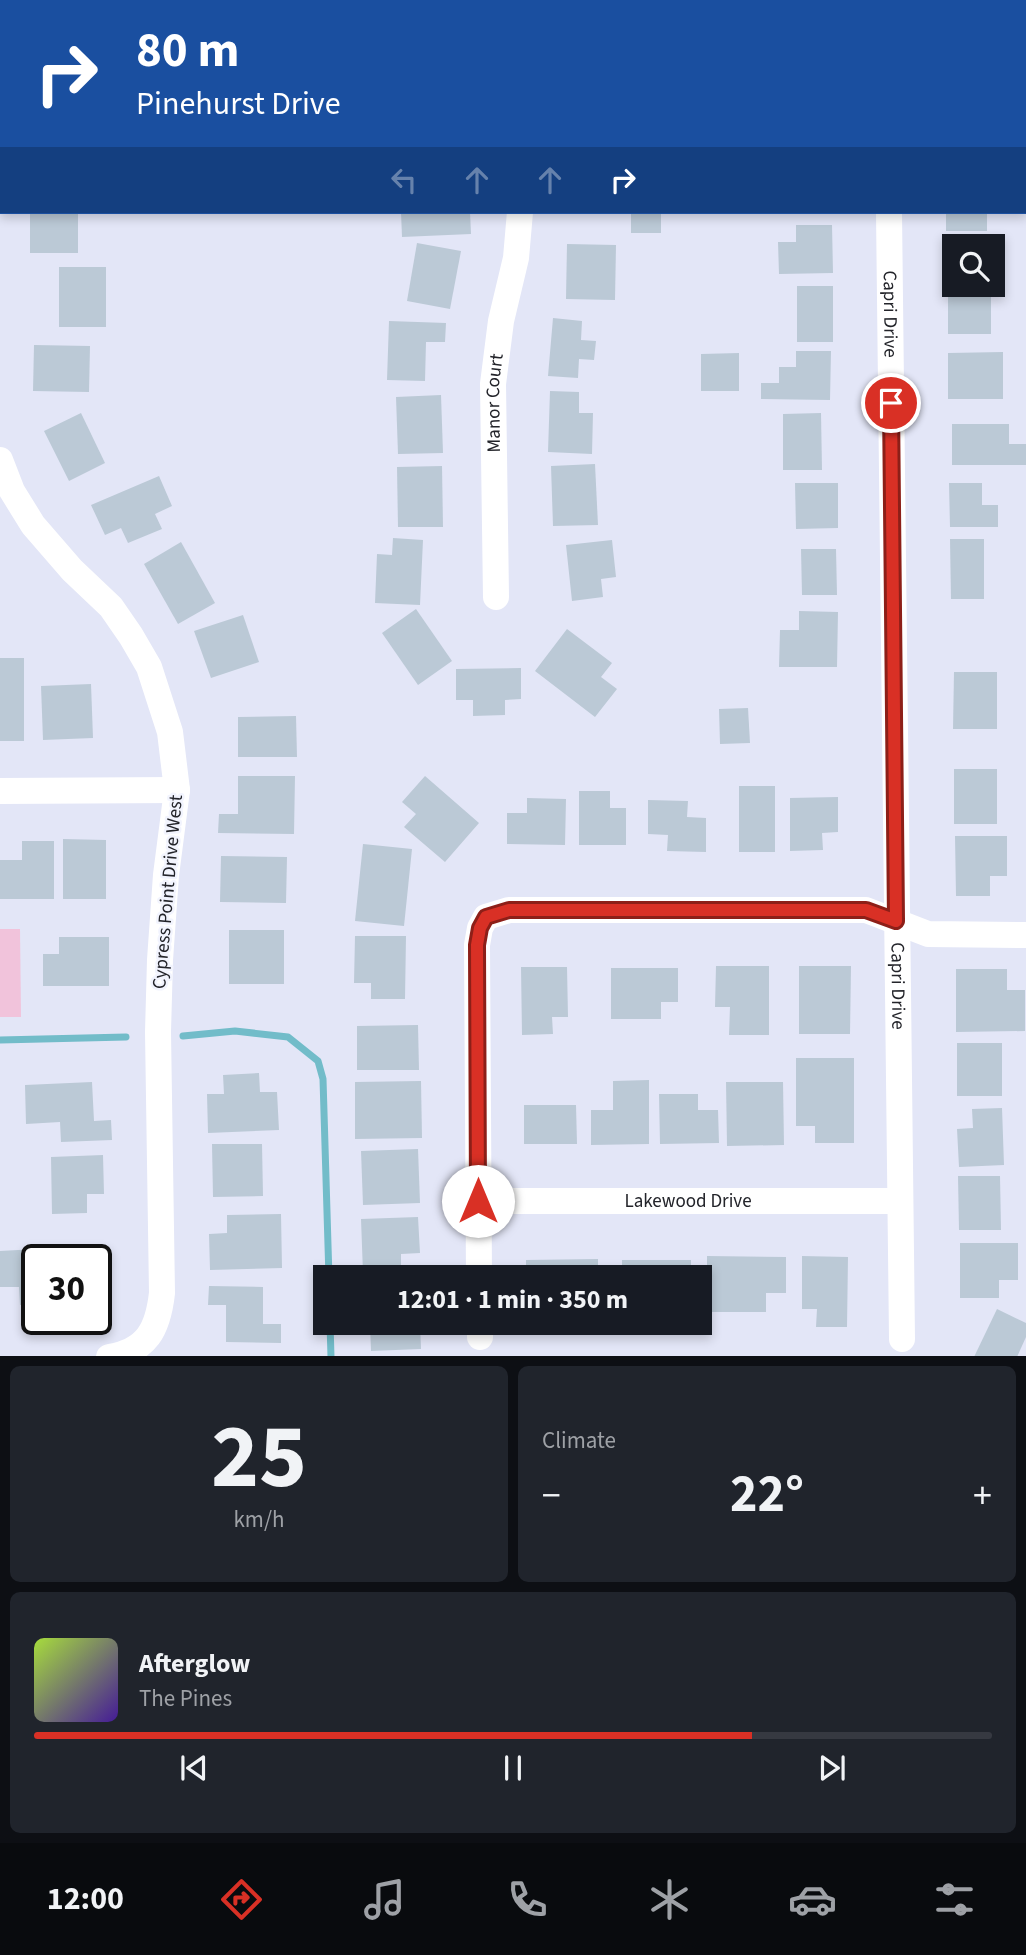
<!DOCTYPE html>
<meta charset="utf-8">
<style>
:root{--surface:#171b24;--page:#20242c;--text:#f1f3f6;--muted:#9ea1a6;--line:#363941;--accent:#d93025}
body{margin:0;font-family:"Source Sans 3",sans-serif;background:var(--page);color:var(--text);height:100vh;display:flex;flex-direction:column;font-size:26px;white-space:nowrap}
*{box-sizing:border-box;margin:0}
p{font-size:23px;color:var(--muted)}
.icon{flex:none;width:38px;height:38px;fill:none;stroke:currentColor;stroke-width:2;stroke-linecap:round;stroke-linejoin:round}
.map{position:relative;height:1356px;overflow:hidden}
.panel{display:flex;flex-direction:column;gap:10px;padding:10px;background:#0d0f14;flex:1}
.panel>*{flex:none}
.top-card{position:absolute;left:0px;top:0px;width:1027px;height:214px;box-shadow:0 4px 10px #0003;background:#1a4fa0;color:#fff;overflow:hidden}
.buttons{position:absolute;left:942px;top:234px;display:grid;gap:14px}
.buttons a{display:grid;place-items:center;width:63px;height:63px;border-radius:0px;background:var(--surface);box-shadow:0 4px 10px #0003;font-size:35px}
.speed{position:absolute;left:21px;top:1244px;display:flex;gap:14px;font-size:35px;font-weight:700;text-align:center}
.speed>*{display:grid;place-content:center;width:91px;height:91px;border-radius:50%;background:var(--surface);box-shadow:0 4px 10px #0003;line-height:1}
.speed .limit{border:4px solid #111;border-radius:10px;background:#fff;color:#111}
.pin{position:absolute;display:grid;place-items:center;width:60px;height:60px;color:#fff;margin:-30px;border:4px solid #fff;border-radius:50%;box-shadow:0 2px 7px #0007}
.me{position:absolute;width:77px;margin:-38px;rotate:0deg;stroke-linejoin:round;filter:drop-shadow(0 0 5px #0008)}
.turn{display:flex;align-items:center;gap:24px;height:147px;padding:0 21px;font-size:32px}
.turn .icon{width:91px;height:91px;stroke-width:2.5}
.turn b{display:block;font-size:49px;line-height:60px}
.lanes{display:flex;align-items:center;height:66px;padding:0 21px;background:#0003;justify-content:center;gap:35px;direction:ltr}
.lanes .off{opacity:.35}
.big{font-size:52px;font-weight:700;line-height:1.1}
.panel .tile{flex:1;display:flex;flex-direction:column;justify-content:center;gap:10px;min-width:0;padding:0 24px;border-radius:10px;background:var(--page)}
.panel .dial{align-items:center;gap:0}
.dial b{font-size:91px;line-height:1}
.song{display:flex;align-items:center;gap:21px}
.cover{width:84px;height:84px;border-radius:10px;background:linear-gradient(135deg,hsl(80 70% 55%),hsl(260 70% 35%))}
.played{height:7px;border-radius:4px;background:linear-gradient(90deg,var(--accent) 75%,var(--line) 75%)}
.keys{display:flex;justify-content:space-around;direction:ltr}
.heat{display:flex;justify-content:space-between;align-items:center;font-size:38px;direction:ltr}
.panel .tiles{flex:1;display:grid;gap:10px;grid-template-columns:1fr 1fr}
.tile:last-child{grid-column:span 2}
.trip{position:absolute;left:313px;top:1265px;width:399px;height:70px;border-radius:0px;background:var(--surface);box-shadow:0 4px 10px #0003;font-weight:700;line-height:70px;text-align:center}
.menu{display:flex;height:112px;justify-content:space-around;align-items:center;background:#090b0e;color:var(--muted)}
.menu .icon{width:49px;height:49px}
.menu .current{color:var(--accent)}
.menu b{font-size:32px;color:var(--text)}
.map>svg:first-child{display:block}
</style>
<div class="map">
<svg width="1026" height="1357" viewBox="0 0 1026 1357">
<rect width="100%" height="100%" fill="#e3e6f7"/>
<path fill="#f1c3db" d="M0 929H20L21 1017H0Z"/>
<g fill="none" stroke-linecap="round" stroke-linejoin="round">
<g stroke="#72bcc9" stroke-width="7">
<path d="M183 1036 235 1031 288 1037 318 1061 323 1079 329 1278"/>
<path d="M0 1040 126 1037"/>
<path d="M330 1323 331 1357"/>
</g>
</g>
<g fill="#bbc9d6">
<rect x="30" y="212" width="48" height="41"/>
<path d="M401 212H470L471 234 402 237Z"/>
<rect x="631" y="212" width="30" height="21"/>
<rect x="946" y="212" width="41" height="19"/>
<path d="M796 225H832L833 273 779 274 778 242H796Z"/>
<path d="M417 243 461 251 450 309 407 301Z"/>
<path d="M567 244 616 245 615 300 566 299Z"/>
<rect x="59" y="267" width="47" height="60"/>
<path d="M948 284 991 285V334H948Z"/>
<rect x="797" y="286" width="36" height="56"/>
<path d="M553 318 582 321 581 340 596 341 594 360 579 359 578 378 548 376Z"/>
<path d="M389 321 446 323 445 342H426L425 381 387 380Z"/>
<path d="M34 345 90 346 89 392 33 391Z"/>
<path d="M796 351H831L830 400 761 399V383H779V367H796Z"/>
<path d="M1003 352V399H948V353Z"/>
<path d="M739 353V391H701V354Z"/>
<path d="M550 391 579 392V413H593L592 454 548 452Z"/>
<path d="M441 395 443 453 398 454 396 397Z"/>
<path d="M81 413 105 463 69 481 44 431Z"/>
<path d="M821 413 822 470H783V414Z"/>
<path d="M952 424H1009V444H1026V465H952Z"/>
<path d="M595 464 598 525 553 526 551 466Z"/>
<path d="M442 466 443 527H398L397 467Z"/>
<path d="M159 476 172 506 155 514 162 529 128 543 121 528 105 535 91 505Z"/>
<path d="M795 483H838V528L796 529Z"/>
<path d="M949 483H982V505H998V527H950Z"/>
<path d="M393 538 423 540 420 605 375 603 377 554 392 555Z"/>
<path d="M950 539H984V599H951Z"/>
<path d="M612 540 616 577 601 579 603 597 572 601 566 545Z"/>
<path d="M181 542 215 603 178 624 144 564Z"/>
<path d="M801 549H836L837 595H802Z"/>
<path d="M416 609 452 661 418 685 382 633Z"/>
<path d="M799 611 838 612 837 667H779L780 630H799Z"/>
<path d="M243 615 259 662 211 678 194 631Z"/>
<path d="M567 629 612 663 601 677 617 689 595 717 535 671Z"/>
<rect x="0" y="658" width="24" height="83"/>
<path d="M521 668V699L505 700V715L473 716V700H456V669Z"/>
<path d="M954 672H997V729H953Z"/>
<path d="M91 684 93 738 43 740 41 686Z"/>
<path d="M748 708 750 743 720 744 719 709Z"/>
<path d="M296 716 297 757H238V717Z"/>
<rect x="954" y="769" width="43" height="55"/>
<path d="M238 776H295L294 834 218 833 219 814H238Z"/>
<path d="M425 776 479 823 445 862 404 827 416 814 402 802Z"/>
<rect x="739" y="786" width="36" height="66"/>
<path d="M579 791H610V808H626V845H579Z"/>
<path d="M838 797V832L822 833 823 850 790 851V798Z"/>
<path d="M527 798 566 799 565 845 507 844V813H527Z"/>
<path d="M648 800 688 801 687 817 706 818V852L667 851 668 835 648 834Z"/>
<path d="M955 836H1007V876H990V896H956Z"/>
<path d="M63 839 106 840V899H63Z"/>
<path d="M22 841H54V899H0V860H22Z"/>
<path d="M363 844 412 849 404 926 355 921Z"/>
<path d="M221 856 287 857 286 903 220 902Z"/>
<rect x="229" y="930" width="55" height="54"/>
<path d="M355 936H406L405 999H371V983H354Z"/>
<path d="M59 937H109V986H43V954H59Z"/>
<path d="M716 966H769V1035H729L730 1007H715Z"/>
<path d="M799 966H851L850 1034H799Z"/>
<path d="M521 967H567L568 1017H552L553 1034 522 1035Z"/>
<path d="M611 968H678V1002H661V1019H611Z"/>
<path d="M956 969H1007V990H1025V1031L956 1032Z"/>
<path d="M418 1025 419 1070H357V1026Z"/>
<rect x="957" y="1043" width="45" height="53"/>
<path d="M796 1058H854V1143H815V1126H796Z"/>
<path d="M259 1073 260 1092H277L279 1130 208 1133 207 1094H224L223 1075Z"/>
<path d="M649 1080V1144L591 1145V1110H613V1081Z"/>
<path d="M421 1081 422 1138 355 1139V1082Z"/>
<path d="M92 1082 94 1121 111 1120 112 1140 61 1142 60 1122 26 1124 25 1085Z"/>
<path d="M726 1082H783L784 1145 727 1146Z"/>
<path d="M659 1094H698V1110H718L719 1143 660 1144Z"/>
<path d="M524 1105H576L577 1144H524Z"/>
<path d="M1002 1108 1004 1165 959 1167 957 1129 973 1128 972 1109Z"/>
<path d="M212 1144H262L263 1196 213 1197Z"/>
<path d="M418 1149 420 1203 363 1205 361 1151Z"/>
<path d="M103 1155 104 1194H87V1213L52 1214 51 1157Z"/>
<path d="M958 1176H1000L1001 1230H959Z"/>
<path d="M281 1214 282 1268 210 1270 209 1234 227 1233V1215Z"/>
<path d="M418 1217 420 1253 401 1254V1272L363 1273 361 1219Z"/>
<path d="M960 1243H1018V1280H999V1298H960Z"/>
<path d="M36 1249 37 1304 20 1305 19 1287H0V1251Z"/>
<path d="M53 1249H111V1290H96V1260H53Z"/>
<path d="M707 1256 786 1257V1293H766V1312H707Z"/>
<path d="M802 1256 848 1257 847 1327H816L817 1309H802Z"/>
<path d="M598 1259V1278H526V1260Z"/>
<rect x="622" y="1260" width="69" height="18"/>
<path d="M209 1286 263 1287V1324H281V1343L226 1342V1305H208Z"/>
<path d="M997 1309 1026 1323V1337L1017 1357H974Z"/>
<path d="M370 1323H420L421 1349 371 1351Z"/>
<path d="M545 1323H581V1334L545 1335Z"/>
</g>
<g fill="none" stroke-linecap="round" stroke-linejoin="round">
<g stroke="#fff" stroke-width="26">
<path d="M120 0V2"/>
<path d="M323 0V2"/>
<path d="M594 0V2"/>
<path d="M893 0V2"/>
<path d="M0 47 2 46"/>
<path id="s1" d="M889 212 902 1339"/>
<path d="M0 460 12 491 33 525 72 570 111 607 131 636 149 667 170 732 177 790 166 875 160 960 158 1032 162 1293C158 1329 147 1351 109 1357"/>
<path id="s2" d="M496 597 493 384 501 321 516 258 520 212"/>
<path d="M0 791 177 790"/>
<path id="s3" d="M478 1201H899"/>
<path d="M479 1278 477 945 480 928 486 917 509 910H866L928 934 1026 935"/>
<path d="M480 1323V1337"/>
</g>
</g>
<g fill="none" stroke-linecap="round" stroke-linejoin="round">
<g stroke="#8d1f18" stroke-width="18">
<path id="route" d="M478 1201 477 945 480 928 486 917 509 910H866L896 921 891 403"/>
</g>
<use href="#route" stroke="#d93025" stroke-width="12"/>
</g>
<g text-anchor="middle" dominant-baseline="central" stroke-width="5" stroke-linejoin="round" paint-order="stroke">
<g font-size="19" fill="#23242a" stroke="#f2f4fe">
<text stroke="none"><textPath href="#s1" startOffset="102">Capri Drive</textPath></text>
<text stroke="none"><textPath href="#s2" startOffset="194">Manor Court</textPath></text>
<text transform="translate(168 892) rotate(-85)">Cypress Point Drive West</text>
<text stroke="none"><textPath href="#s1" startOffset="774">Capri Drive</textPath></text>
<text stroke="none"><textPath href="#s3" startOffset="210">Lakewood Drive</textPath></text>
</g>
</g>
</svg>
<div class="buttons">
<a><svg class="icon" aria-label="search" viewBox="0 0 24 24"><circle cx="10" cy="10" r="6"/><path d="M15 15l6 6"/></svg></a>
</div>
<div class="speed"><div class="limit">30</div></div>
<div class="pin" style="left:891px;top:403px;background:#d93025"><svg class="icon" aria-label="arrive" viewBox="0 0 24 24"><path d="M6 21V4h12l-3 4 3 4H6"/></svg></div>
<svg class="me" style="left:478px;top:1201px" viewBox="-20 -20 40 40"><circle r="19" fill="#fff"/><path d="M0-13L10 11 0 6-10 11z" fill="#d93025"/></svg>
<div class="trip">12:01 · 1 min · 350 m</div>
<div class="top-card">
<div class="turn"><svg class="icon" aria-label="right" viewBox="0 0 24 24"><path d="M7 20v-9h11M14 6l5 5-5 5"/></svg><div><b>80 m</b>Pinehurst Drive</div></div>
<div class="lanes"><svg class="icon off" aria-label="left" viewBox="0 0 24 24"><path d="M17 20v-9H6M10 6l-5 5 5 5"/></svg><svg class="icon off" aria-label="ahead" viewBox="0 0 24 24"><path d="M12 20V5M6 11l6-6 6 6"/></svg><svg class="icon off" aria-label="ahead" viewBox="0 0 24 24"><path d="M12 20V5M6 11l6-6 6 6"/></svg><svg class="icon" aria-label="right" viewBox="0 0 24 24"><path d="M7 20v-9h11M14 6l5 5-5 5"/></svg></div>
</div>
</div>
<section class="panel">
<div class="tiles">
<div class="tile dial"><b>25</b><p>km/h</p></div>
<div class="tile"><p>Climate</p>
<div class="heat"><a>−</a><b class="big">22°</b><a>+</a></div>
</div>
<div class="tile">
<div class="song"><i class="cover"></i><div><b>Afterglow</b><p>The Pines</p></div></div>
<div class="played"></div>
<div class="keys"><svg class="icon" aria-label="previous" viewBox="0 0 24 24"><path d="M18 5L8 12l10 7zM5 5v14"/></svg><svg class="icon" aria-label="pause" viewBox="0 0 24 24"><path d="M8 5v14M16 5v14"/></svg><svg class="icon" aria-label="next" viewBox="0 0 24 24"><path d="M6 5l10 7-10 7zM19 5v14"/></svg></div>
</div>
</div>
</section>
<nav class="menu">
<b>12:00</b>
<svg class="icon current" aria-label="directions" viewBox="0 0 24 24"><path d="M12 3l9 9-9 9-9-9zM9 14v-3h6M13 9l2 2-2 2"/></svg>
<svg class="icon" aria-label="music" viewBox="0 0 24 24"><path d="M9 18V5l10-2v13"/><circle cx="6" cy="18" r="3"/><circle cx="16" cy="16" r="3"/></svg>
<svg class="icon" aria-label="phone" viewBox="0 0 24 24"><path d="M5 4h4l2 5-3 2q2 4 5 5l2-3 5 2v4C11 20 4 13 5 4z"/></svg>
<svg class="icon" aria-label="climate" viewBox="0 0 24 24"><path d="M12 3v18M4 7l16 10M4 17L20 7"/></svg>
<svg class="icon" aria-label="car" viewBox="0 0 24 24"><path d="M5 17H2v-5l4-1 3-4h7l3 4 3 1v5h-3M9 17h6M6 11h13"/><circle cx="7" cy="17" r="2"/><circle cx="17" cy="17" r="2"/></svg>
<svg class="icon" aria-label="filters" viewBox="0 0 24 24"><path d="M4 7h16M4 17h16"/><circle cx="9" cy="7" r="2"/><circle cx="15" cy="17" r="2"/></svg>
</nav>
